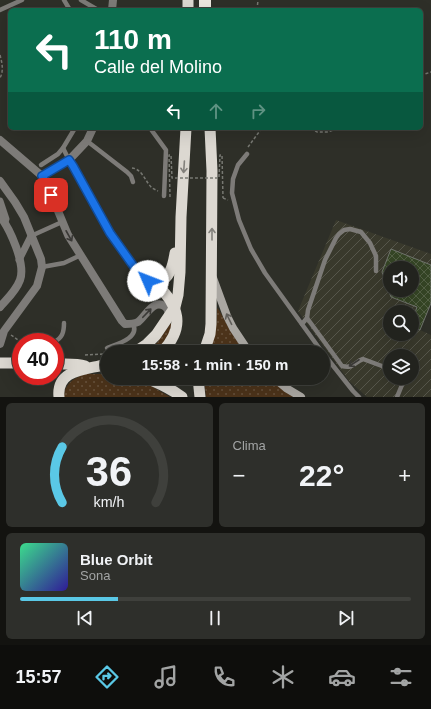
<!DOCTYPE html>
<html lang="es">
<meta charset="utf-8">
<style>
:root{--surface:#22231e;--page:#2e2f2b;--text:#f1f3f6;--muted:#a2a4a4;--line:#3f403c;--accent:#5ac8e6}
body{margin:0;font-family:Arial,sans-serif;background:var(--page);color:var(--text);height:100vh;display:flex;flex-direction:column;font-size:15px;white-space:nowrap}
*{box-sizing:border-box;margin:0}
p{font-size:13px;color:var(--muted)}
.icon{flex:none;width:22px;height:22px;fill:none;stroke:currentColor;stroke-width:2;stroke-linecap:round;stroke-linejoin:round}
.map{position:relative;height:397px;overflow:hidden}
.drawer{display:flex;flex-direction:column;gap:6px;padding:6px;background:#131310;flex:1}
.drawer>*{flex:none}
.guide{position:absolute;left:8px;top:8px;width:415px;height:122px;border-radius:6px;box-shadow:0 4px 16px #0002,0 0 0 1px var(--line);background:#0b6e4f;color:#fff;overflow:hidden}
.controls{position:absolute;left:383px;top:261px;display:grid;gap:8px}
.controls a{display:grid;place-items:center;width:36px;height:36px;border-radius:50%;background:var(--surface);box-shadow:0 4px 16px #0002,0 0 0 1px var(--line);font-size:20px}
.speed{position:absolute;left:12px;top:333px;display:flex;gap:8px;font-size:20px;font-weight:700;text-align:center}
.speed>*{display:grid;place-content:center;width:52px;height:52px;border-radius:50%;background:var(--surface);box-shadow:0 4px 16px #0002,0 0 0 1px var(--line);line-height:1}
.speed .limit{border:6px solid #d22;background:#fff;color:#111}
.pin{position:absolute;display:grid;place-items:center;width:34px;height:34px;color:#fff;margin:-17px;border-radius:8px;box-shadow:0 2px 6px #0006}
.me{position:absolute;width:44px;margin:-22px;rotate:314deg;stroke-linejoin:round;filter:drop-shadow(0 0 3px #0008)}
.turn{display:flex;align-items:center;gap:14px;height:84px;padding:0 20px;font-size:18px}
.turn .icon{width:52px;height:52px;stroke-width:2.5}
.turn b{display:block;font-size:28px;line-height:34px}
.lanes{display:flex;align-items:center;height:38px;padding:0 20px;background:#0003;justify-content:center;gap:20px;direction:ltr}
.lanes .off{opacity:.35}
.big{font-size:30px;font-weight:700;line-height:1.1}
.drawer .widget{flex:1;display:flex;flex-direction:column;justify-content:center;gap:6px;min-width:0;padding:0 14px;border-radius:6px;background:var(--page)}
.drawer .dial{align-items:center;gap:0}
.dial svg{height:104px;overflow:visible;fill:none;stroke:var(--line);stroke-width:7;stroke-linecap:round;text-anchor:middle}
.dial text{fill:var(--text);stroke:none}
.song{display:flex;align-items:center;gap:12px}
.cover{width:48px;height:48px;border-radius:6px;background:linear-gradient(135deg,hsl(150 70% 55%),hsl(250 70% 35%))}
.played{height:4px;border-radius:2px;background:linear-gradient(90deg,var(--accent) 25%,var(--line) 25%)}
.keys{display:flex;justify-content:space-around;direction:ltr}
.heat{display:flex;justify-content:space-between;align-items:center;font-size:22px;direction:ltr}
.drawer .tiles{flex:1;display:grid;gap:6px;grid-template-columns:1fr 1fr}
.widget:last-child{grid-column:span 2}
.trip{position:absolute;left:100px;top:345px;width:230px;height:40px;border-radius:20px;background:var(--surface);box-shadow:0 4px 16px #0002,0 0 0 1px var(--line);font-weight:700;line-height:40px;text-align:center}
.tab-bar{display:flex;height:64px;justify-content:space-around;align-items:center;background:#0e0e0c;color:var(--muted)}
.tab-bar .icon{width:28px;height:28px}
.tab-bar .selected{color:var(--accent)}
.tab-bar b{font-size:18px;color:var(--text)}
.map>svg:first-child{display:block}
</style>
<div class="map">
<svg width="431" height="397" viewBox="0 0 431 397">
<defs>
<pattern id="industrial-furrows" width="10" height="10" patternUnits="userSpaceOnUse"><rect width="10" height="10" fill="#39392c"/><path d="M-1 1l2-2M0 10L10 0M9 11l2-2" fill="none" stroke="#56564b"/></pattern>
<pattern id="grass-dots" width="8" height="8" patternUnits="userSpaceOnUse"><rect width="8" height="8" fill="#4c331a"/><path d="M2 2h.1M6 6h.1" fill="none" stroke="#66513c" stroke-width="1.8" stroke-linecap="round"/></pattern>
<pattern id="building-cross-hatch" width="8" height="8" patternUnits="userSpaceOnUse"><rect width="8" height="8" fill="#354525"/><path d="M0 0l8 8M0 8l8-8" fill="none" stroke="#536045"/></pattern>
</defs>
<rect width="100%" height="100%" fill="#2e2f28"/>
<path fill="url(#industrial-furrows)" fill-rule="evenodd" d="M336 220 431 254V303L420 330 431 335V397H367L349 381 298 311ZM390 268H412V290H390ZM390 312H412V334H390ZM390 356H412V378H390Z"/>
<g fill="url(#grass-dots)">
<path d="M217 308 219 310 230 330 244 352H210C215 335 217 326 217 308Z"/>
<path d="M171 323 173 327 158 352H143L157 343Z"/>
<path d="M85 374H107V378H124L146 383 170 397H64C65 383 73 379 85 374Z"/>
<path d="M204 378H268L275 384 293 397H206Z"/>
</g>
<path fill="url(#building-cross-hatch)" stroke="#70746d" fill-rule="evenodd" d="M391 249 431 265V303L420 330 412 327V321L417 307 391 297 382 272ZM390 268H412V290H390Z"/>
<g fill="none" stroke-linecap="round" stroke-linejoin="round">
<g stroke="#777872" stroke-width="1.5" stroke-dasharray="3 2" stroke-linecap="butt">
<path d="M257 10 258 0"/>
<path d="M0 55C2 63 4 70 0 78"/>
<path d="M421 76 425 74 431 72"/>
<path d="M311 128 317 132H327L340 128"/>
<path d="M248 147 262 128"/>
<path d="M132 168C142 169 145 181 152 188 154 189 156 190 158 191"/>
<path d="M223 198 228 200"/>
<path d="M11 335 21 342"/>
<path d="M85 355 103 354 104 352"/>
</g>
<g stroke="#7d7b78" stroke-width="4.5">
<path d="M64 0 70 10"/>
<path d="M81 0 98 10"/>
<path d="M0 10 22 0"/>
<path d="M150 128 166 150 164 196"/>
<path d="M87 141 127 172 131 176 133 182"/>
<path d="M63 148 69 160"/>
<path d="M247 154 238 165 233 179 232 193 239 220 251 249 265 273 322 352"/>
<path d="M41 165 58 154 63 148 75 128"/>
<path d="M31 236 62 222"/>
<path d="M42 267 64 263 81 255"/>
<path d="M307 318 342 366C354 369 354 362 363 359L390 369"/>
<path d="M302 324 307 318 308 310 325 260 336 238 339 234 344 230 350 229 361 232 370 243 376 256V271"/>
<path d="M54 342C62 338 64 333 64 323"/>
<path d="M107 348C117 344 140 338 133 324"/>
<path d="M323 353 353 391 359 397"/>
<path d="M397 397 404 380 403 378"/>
</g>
<g stroke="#7d7b78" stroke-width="7">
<path d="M0 201 6 219 5 222"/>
<path d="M19 260 31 236"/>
</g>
<g stroke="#7d7b78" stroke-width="8">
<path d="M112 10 113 0"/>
<path d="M69 160 87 141 93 128"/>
<path d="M0 181 15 202 24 217 41 259 42 267 37 286 4 331 0 344"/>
<path d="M0 216C10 229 26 264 20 280 16 291 7 299 0 307"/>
</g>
<g stroke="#7d7b78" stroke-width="8">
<path d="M0 140 42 176 46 182 68 235 122 321 125 324C129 324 134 324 138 322 145 317 153 299 164 306 168 308 169 313 169 317"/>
<path d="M42 176 69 160 73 166C90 197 106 229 127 257 132 264 136 271 142 277 146 280 151 282 156 284"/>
</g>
<g stroke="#aaa7a2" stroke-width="8">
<path d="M213 278 227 316 233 328 249 352"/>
<path d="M274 378 286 388 301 397"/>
</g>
<g stroke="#dcd8d1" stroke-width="11">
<path d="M188 10V0"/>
<path d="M135 352 147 344 156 335 175 307 178 295 180 272 181 217 186 128"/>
<path d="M162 352C186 327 179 305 156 284 170 279 173 266 175 253"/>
<path d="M204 352 210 334 211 324 212 171 210 128"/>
<path d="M0 363H21"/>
<path d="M55 364C65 364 76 363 85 366"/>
<path d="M146 378C159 383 171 389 182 397"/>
<path d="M198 378 200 397"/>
<path d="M59 397C56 368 88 370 107 364"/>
</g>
<path stroke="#ece8e0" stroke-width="12" d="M205 10V0"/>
<path stroke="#777872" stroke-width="1.5" stroke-dasharray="3 2" stroke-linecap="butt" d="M170 197 169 155H171L172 178H219L220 155H222L223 198"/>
</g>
<defs><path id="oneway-shaft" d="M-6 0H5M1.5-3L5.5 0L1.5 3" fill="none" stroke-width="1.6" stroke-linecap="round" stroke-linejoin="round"/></defs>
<g stroke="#83817c">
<use href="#oneway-shaft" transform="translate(184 167) rotate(94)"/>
<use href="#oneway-shaft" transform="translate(212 234) rotate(-90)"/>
</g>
<g stroke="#3a3936">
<use href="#oneway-shaft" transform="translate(69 236) rotate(61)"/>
<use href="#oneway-shaft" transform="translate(147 313) rotate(-46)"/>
<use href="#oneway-shaft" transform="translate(354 363) rotate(147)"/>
</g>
<use stroke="#605e5a" href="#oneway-shaft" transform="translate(229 319) rotate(-116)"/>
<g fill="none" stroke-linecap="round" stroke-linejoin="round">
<g stroke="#114b97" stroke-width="10">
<path id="route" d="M51 195 46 182 42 176 69 160 73 166 110 233 137 271 148 281"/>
</g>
<use href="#route" stroke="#1a73e8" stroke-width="7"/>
</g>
</svg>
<div class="controls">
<a><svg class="icon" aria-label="sound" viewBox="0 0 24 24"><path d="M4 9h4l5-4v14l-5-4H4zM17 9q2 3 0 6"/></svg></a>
<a><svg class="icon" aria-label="search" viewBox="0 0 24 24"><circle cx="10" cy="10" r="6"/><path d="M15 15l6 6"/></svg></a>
<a><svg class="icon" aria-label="layers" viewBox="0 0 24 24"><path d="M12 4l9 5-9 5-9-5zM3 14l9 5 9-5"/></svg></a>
</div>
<div class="speed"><div class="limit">40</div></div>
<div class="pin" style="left:51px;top:195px;background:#d93025"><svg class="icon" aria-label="arrive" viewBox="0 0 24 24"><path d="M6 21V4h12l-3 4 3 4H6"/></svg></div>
<svg class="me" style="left:148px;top:281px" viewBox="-20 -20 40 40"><circle r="19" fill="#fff"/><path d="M0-13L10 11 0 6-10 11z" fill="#1a73e8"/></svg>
<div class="trip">15:58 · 1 min · 150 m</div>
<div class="guide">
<div class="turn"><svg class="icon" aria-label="left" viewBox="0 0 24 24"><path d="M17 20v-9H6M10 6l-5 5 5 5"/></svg><div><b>110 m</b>Calle del Molino</div></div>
<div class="lanes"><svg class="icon" aria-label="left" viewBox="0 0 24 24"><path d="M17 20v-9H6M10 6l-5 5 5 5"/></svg><svg class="icon off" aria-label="ahead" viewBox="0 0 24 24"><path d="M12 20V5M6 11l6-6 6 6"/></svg><svg class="icon off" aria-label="right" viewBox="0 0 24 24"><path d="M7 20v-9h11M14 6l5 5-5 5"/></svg></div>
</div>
</div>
<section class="drawer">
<div class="tiles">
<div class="widget dial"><svg viewBox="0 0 100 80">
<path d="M14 69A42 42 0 1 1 86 69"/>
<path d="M14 69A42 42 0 0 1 14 26" stroke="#5ac8e6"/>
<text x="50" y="56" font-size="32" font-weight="700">36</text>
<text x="50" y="72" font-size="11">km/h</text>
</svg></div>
<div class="widget"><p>Clima</p>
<div class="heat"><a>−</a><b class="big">22°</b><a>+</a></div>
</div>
<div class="widget">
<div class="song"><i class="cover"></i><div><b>Blue Orbit</b><p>Sona</p></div></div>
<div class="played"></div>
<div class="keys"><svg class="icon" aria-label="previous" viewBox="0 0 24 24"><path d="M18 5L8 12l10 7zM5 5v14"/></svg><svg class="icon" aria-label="pause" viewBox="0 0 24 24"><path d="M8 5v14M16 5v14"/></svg><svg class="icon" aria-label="next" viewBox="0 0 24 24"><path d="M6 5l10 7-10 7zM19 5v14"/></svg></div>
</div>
</div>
</section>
<nav class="tab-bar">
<b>15:57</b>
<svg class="icon selected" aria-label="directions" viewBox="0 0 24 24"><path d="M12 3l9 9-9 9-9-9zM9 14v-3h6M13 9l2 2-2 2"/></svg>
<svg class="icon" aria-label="music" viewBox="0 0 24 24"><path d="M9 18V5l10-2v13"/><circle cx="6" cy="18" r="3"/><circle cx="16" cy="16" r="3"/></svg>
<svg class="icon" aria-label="phone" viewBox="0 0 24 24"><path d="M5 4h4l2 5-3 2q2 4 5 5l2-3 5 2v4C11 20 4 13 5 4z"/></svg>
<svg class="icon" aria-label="climate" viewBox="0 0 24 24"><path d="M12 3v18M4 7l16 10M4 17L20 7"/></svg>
<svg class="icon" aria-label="car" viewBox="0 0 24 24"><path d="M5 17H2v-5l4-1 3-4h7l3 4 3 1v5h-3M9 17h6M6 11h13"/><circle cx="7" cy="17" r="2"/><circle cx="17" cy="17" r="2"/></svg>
<svg class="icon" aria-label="filters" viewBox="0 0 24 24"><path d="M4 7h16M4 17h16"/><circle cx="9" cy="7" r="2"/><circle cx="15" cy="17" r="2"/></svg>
</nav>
